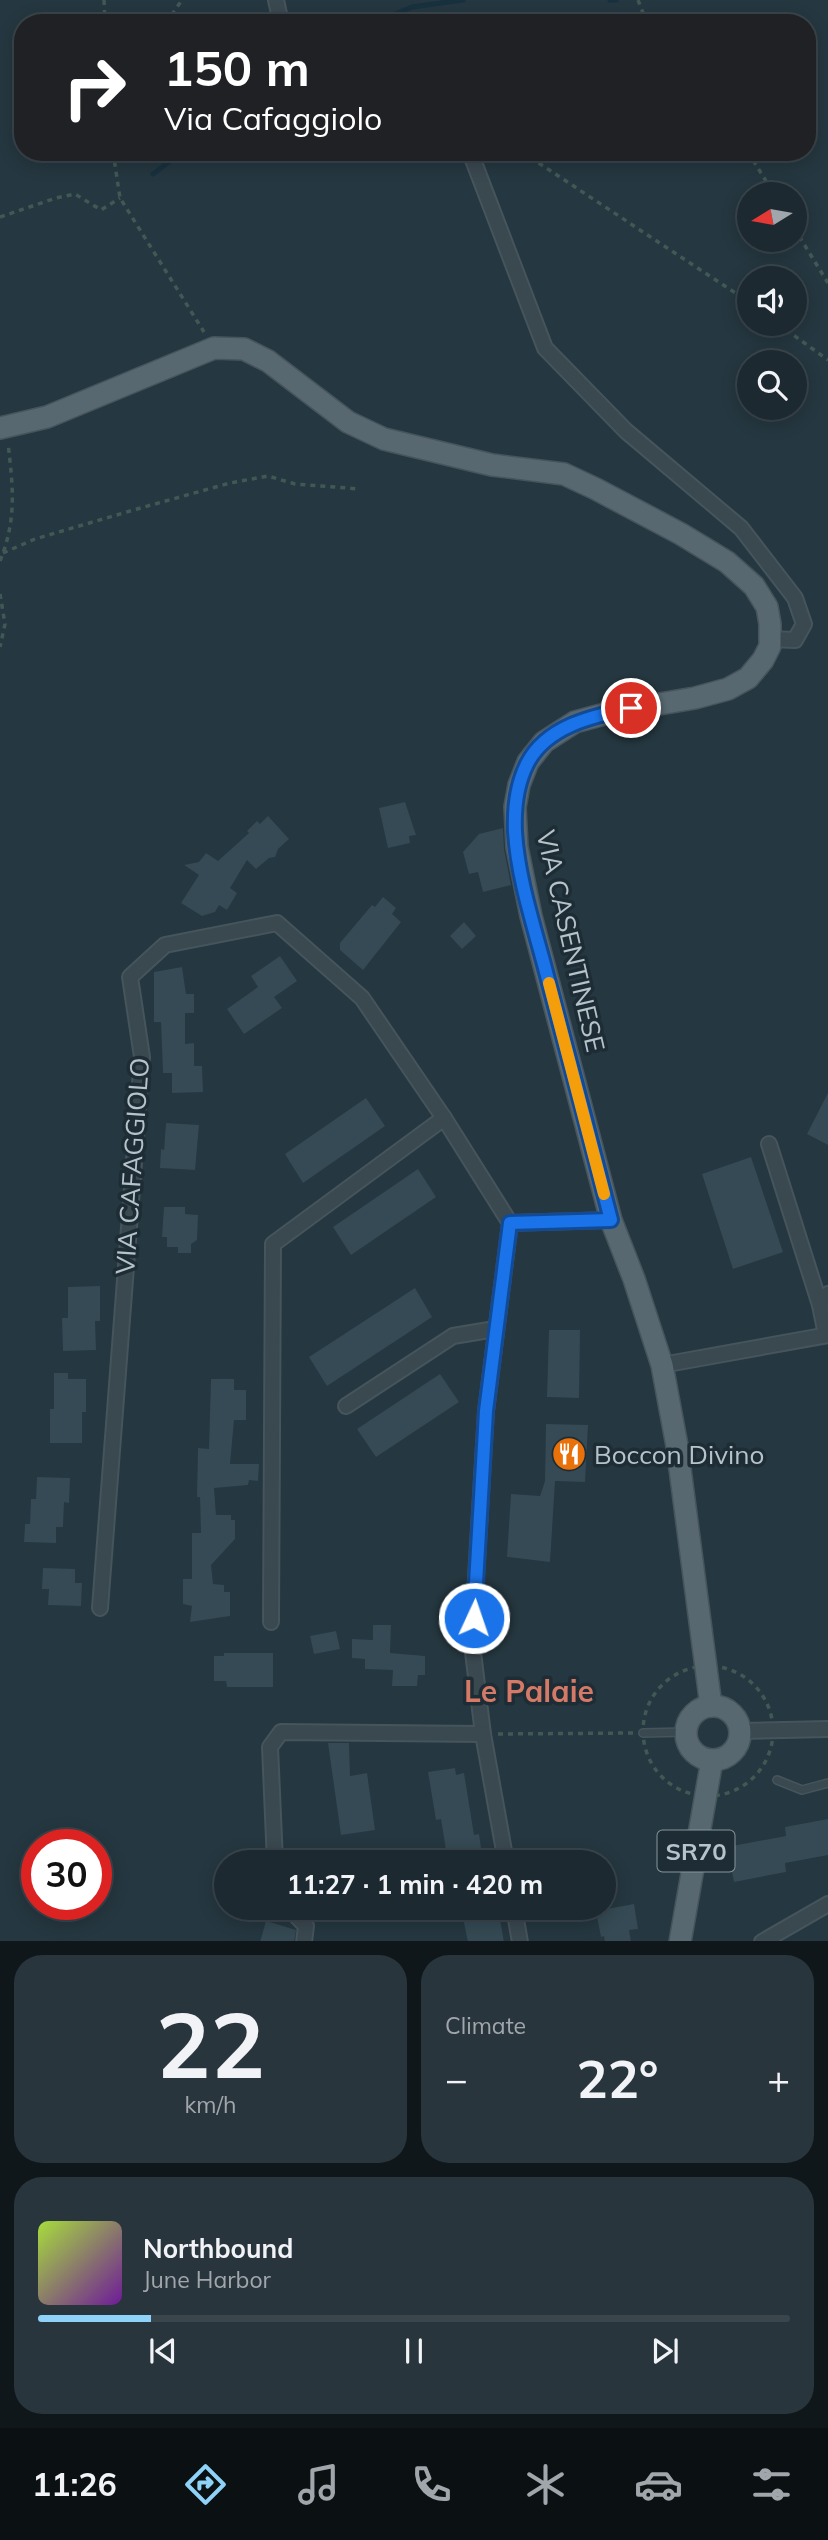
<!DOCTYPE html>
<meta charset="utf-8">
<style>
:root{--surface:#1c2930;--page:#29353c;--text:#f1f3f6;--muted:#a0a6ab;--line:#3a454c;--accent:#8ed2f7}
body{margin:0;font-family:Mulish,sans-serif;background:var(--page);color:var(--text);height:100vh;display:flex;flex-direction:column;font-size:26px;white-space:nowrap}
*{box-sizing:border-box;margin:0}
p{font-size:23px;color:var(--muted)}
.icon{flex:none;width:38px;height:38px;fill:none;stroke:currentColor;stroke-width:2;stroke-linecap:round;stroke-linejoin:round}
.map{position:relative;height:1941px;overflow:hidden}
.panel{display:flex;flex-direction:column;gap:14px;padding:14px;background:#0f171a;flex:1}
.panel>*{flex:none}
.guide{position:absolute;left:14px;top:14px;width:802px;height:147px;border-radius:28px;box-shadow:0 4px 18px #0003,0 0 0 2px var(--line);background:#202124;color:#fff;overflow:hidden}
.needle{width:46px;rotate:259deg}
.controls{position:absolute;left:737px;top:182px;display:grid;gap:14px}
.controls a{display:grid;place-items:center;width:70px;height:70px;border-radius:50%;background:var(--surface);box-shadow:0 4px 18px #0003,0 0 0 2px var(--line);font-size:35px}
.speed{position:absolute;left:21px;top:1829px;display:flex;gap:14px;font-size:35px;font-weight:700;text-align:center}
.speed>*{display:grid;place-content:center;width:91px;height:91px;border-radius:50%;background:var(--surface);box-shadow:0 4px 18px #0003,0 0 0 2px var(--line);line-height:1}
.speed .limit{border:10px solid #d22;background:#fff;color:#111}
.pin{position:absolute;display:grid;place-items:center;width:60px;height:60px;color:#fff;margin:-30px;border:4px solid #fff;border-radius:50%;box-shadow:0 2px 7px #0007}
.me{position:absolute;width:77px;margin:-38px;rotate:3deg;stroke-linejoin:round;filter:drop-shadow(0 0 5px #0008)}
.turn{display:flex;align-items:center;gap:24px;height:147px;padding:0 35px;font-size:32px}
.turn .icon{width:91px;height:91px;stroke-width:2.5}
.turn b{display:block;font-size:49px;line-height:60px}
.big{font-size:52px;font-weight:700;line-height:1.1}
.panel .widget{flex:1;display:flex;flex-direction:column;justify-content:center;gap:10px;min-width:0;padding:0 24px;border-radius:28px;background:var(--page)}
.panel .dial{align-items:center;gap:0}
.dial b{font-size:91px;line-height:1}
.song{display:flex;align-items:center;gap:21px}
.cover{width:84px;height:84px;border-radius:10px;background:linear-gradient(135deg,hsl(80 70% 55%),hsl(280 70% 35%))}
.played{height:7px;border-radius:4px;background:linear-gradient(90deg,var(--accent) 15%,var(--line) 15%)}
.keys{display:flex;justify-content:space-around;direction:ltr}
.heat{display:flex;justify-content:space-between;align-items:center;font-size:38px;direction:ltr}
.panel .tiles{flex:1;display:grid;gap:14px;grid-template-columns:1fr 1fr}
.widget:last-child{grid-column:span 2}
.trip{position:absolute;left:214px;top:1850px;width:402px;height:70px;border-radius:35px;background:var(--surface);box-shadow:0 4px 18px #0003,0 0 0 2px var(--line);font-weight:700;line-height:70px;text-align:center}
.menu{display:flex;height:112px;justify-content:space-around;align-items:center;background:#0b1013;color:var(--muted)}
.menu .icon{width:49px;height:49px}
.menu .active{color:var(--accent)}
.menu b{font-size:32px;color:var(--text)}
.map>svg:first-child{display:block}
</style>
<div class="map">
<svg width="828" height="1942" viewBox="0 0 828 1942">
<rect width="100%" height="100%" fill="#253740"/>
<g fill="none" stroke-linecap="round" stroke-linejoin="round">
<g stroke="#18313e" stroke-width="5">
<path d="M610 0H616"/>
<path d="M374 23 412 7 463 0"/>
<path d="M153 174 182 152"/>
</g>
</g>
<g fill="#354a54">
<path d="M405 802 416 835 409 836 410 843 388 848 379 808Z"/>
<path d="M268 816 289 839 278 849 275 857 269 858 256 869 247 860 230 888 237 893 227 910 219 905 215 912 202 916 181 903 199 875 184 865 199 862 206 853 218 861 249 833 247 831 257 821 260 824Z"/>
<path d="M503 828 504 849 511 885 483 892 478 872 469 874 463 852 479 834Z"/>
<path d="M383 897 396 908 392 914 401 922 363 970 340 950V943L372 905 375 907Z"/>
<path d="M464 922 476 936 462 949 450 936Z"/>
<path d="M280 956 297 981 274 997 282 1008 244 1034 227 1009 258 987 251 976Z"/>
<path d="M182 967 186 994H194V1013H185V1044L194 1043V1066H202L203 1092 172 1093V1073H163L161 1022H154V972Z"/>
<path d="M828 1093V1145L807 1134Z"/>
<path d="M366 1098 385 1126 303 1183 285 1154Z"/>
<path d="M166 1123 199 1125 195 1170 160 1168 161 1149 164 1150Z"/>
<path d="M751 1157 783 1252 733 1269 702 1174Z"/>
<path d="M418 1169 436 1197 351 1255 333 1227Z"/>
<path d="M164 1207H185V1214L198 1215 197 1240 191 1244V1253H178V1247H167V1237H162Z"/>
<path d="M100 1286V1321H95L96 1350 63 1351 62 1318H68V1287Z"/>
<path d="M415 1288 432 1317 327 1386 309 1357Z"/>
<path d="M549 1330H580L579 1398 547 1397Z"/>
<path d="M54 1373H68V1379H86V1412H82V1443H50V1409H54Z"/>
<path d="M440 1374 459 1402 376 1457 357 1429Z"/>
<path d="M211 1379H234V1390H246V1420H234L230 1464H259L258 1481 249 1480 248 1485 214 1488 216 1515H231V1520H235V1539L211 1565 213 1584 224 1585V1592H230V1616L190 1622 192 1606 183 1604V1579H192V1533H201L200 1497H197L198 1448 209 1449Z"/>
<path d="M546 1424 588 1425 585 1482 555 1481 550 1562 507 1557 511 1494 540 1496 545 1481Z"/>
<path d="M37 1477 70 1478 69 1503 64 1502 63 1527H56V1543L24 1542 25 1524H30L31 1499H36Z"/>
<path d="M43 1568 75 1569V1583H82L81 1606 48 1605 49 1589H42Z"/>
<path d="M373 1625H391L390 1653 425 1656V1675H418L417 1686H392L393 1670 365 1669V1659L352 1658V1639L373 1640Z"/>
<path d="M336 1631 340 1649 314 1654 310 1636Z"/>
<path d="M224 1653H273V1687H227L226 1681H214V1656H224Z"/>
<path d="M328 1743H349L350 1776 367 1773 375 1830 341 1835Z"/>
<path d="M455 1768 456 1775 464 1773 474 1835 479 1834 483 1862H448L441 1819 436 1820 428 1772Z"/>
<path d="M828 1819V1855L785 1863 786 1872 734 1882 727 1847 786 1836 785 1827Z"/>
<path d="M634 1904 638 1929 629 1930 631 1942H605L604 1936 601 1937 596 1911Z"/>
<path d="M461 1908H498L504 1942H468Z"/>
<path d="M266 1921 296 1930 294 1942H260Z"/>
</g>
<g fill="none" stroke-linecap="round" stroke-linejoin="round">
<g stroke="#46545c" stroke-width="10">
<g id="service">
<path d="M643 1733 686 1732"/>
<path d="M777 1780 802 1790 828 1783"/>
</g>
</g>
<g stroke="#46545c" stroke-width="18">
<g id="minor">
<path d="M276 0 281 23"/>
<path d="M470 152 545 348 626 431 741 528 795 598 804 624 795 640 770 639"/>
<path d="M769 1144 820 1305"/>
<path d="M510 1223 611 1220"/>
<path d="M826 1335 820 1305 828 1294"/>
<path d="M662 1365 828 1335"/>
<path d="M346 1406 453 1336 495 1329"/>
<path d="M100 1608 142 1057 130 977 165 945 277 923 362 998 444 1118 510 1223 486 1411 472 1644 483 1734 506 1862"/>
<path d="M271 1622 273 1244 444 1118"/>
<path d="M740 1731 828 1729"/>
<path d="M275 1862 270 1747 281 1732 483 1734"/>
<path d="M289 1908 306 1926 304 1942"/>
<path d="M514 1908 520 1942"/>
<path d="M762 1942 828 1904"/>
</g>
</g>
<g stroke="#46545c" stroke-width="24">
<g id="primary">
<path d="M0 428 47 417 214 348 244 349 268 361 348 422 384 439 492 465 564 474 596 489 681 534 727 562 754 586 767 607 770 624V646L763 660 748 678 728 689 695 698 612 712 575 722 544 742 528 762 519 785 515 807 517 847 531 916 611 1220 634 1279 662 1365 677 1446 711 1706"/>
<circle cx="713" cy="1733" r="27"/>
<path d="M680 1942 712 1760"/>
</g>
</g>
<g stroke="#415954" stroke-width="3.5" stroke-dasharray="5 5" stroke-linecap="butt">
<path d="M104 0 105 23"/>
<path d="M638 0 647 23"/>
<path d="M166 23 182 0"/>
<path d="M113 152 120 198 204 332"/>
<path d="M522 152 749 302"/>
<path d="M748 152 774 194"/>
<path d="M0 217 56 198 75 194 101 210 120 198"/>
<path d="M794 228 828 283"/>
<path d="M778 324 828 360"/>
<path d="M3 553 35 539 137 509 230 483 268 476 295 484 360 489"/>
<path d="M0 561C17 519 13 487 8 443"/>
<path d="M0 594 5 624 0 647"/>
<circle cx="708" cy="1731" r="65"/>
<path d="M498 1734 634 1733"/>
</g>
<use href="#service" stroke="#3a4850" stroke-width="7"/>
<use href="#minor" stroke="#3a4850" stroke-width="14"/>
<use href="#primary" stroke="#586870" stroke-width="21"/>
</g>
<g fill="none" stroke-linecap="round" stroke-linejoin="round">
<g stroke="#114b97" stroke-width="18">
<path id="route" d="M474 1618 486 1411 510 1223 611 1220C590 1137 568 1055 546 972 534 926 518 879 515 832 514 809 517 784 527 764 546 726 593 716 631 708"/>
</g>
<use href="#route" stroke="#1a73e8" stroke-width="12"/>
<path stroke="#f59e0b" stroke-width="12" d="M549 983 604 1194"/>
</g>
<defs>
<g id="restaurant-disc" transform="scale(1.75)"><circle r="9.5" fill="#e8710a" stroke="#1e2d35"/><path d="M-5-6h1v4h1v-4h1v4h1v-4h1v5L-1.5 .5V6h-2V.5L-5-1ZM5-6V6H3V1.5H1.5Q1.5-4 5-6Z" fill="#fff"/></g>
</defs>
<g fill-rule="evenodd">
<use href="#restaurant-disc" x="569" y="1454"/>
</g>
<g text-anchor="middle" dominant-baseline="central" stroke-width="7" stroke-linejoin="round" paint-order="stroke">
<rect fill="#1e2d35" stroke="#88969d" stroke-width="2" x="657.5" y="1830.5" width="77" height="41" rx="5"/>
<g font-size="24" font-weight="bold" fill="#b6c3ca">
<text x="696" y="1851">SR70</text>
</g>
<g font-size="26" fill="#b6c3ca" stroke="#1e2d35">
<text transform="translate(571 941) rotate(77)">VIA CASENTINESE</text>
<text transform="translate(132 1166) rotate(-86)">VIA CAFAGGIOLO</text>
</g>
<g font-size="26" fill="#b6c3ca" stroke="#1e2d35" text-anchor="start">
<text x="594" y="1454">Boccon Divino</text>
</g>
<g font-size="30" font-weight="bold" fill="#d47a67" stroke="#1e2d35">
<text x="529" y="1691">Le Palaie</text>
</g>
</g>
</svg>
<div class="controls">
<a><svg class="needle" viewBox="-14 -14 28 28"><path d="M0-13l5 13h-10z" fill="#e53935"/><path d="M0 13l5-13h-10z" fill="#a0a6ab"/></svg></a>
<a><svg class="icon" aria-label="sound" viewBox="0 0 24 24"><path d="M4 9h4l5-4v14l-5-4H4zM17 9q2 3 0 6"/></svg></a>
<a><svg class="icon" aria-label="search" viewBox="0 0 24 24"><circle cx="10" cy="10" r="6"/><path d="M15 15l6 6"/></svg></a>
</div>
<div class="speed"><div class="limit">30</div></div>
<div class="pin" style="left:631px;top:708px;background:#d93025"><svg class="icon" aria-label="arrive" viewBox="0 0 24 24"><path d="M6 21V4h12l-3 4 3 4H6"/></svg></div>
<svg class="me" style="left:474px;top:1618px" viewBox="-20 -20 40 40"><circle r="17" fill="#1a73e8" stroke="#fff" stroke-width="3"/><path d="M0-11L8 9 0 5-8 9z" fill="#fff"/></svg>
<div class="trip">11:27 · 1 min · 420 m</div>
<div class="guide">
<div class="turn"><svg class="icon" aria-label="right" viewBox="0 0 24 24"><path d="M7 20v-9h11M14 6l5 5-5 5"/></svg><div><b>150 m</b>Via Cafaggiolo</div></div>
</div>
</div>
<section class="panel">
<div class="tiles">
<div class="widget dial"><b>22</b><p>km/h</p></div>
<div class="widget"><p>Climate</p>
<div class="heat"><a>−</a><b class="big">22°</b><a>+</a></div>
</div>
<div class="widget">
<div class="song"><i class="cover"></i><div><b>Northbound</b><p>June Harbor</p></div></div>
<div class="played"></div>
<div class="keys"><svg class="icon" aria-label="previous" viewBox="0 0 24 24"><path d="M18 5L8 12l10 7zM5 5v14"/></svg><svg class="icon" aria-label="pause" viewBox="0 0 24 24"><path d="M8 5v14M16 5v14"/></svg><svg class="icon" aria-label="next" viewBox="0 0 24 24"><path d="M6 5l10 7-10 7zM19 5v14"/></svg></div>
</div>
</div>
</section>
<nav class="menu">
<b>11:26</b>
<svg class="icon active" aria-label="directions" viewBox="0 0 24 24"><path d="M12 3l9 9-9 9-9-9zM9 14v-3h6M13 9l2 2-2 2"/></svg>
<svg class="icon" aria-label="music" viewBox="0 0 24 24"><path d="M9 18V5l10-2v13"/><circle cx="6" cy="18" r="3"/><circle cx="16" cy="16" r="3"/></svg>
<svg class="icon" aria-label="phone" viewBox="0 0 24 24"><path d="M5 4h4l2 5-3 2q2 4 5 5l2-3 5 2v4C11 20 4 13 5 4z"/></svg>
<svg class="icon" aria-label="climate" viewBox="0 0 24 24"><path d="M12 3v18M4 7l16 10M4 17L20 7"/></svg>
<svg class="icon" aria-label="car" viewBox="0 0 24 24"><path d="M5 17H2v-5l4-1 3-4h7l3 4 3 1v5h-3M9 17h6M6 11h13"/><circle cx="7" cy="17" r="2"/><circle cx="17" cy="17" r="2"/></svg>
<svg class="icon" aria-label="filters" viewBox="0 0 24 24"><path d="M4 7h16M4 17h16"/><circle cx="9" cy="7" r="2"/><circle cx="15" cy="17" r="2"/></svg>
</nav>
